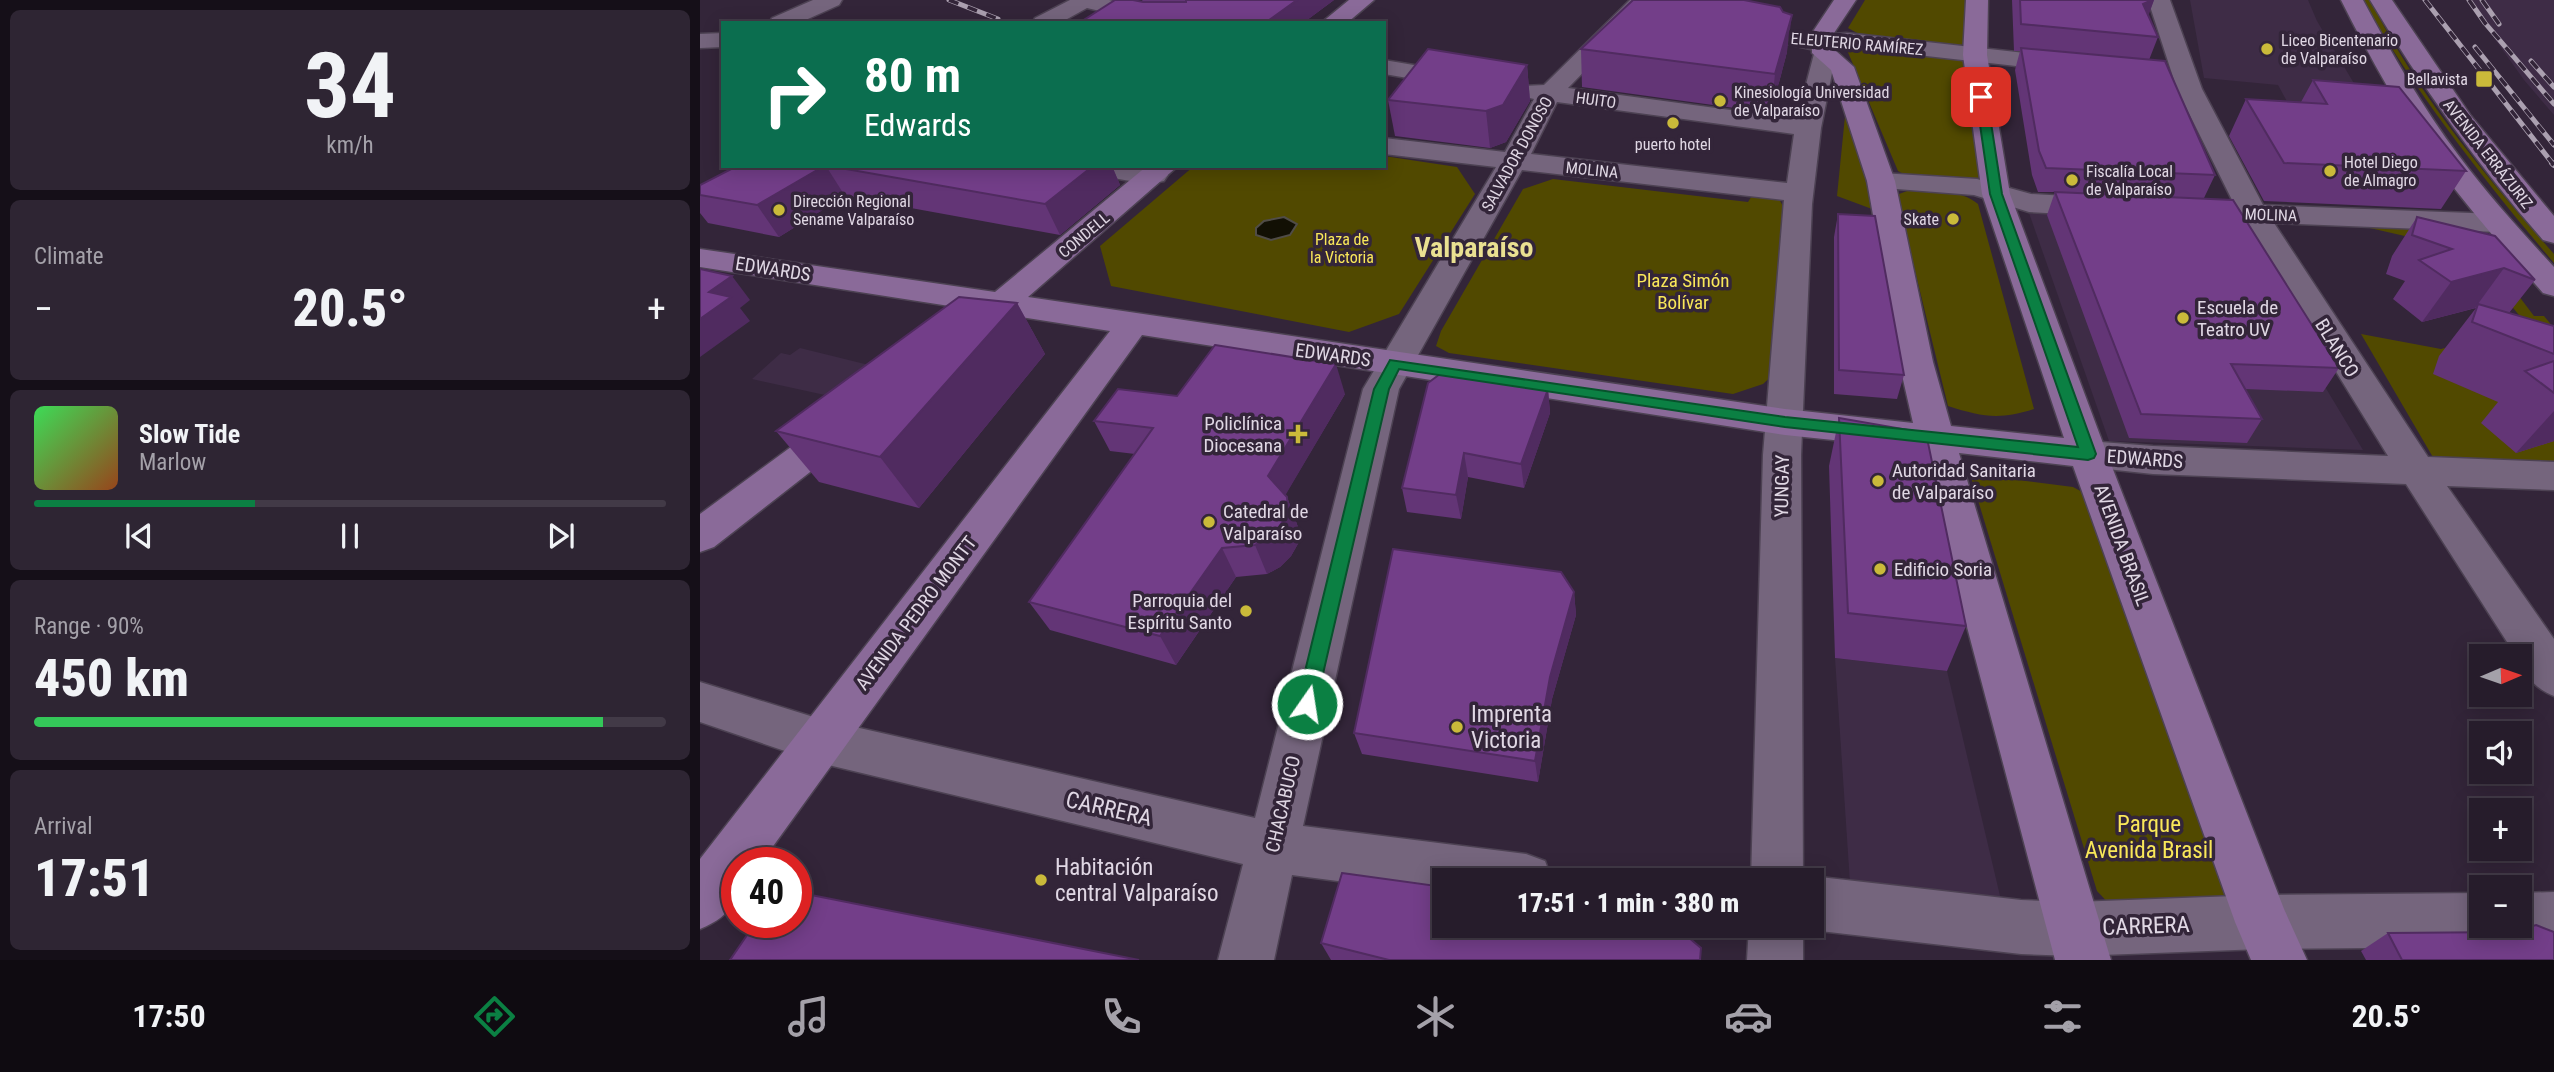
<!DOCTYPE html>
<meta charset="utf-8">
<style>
:root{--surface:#261c2b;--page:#2e2533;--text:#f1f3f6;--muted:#a4a1a9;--line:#423a47;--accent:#0b8043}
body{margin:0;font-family:"Roboto Condensed",sans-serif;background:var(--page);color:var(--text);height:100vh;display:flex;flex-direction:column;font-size:26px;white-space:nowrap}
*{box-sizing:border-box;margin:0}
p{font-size:23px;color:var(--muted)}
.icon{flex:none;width:38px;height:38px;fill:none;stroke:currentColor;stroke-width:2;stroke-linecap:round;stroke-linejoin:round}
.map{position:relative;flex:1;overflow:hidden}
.details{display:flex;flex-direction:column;gap:10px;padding:10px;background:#150f18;width:700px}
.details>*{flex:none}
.top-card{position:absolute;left:21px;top:21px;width:665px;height:147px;border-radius:0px;box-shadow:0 4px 18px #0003,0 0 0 2px var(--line);background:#0b6e4f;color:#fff;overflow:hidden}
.needle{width:46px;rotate:88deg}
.controls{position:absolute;left:1769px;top:644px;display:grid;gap:14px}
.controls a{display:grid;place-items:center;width:63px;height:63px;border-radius:0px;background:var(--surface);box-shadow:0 4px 18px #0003,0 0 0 2px var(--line);font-size:35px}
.speed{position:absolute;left:21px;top:847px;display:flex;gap:14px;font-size:35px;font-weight:700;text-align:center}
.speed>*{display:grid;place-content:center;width:91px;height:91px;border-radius:50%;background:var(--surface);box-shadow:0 4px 18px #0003,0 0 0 2px var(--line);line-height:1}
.speed .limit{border:10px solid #d22;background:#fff;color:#111}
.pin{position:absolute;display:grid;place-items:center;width:60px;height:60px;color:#fff;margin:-30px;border-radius:14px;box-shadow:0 4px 10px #0006}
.me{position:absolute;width:77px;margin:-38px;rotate:13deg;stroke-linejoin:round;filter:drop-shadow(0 0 5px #0008)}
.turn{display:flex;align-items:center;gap:24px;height:147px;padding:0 28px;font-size:32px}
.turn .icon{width:91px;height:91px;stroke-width:2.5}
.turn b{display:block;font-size:49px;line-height:60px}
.big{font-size:52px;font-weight:800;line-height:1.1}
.details .widget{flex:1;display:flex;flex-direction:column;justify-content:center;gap:10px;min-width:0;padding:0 24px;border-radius:10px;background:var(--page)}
.details .dial{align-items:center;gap:0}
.dial b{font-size:91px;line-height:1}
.song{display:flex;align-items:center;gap:21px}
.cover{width:84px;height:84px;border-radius:10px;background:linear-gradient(135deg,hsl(130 70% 55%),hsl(20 70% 35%))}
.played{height:7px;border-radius:4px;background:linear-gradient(90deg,var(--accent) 35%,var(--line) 35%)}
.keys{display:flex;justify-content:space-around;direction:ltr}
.heat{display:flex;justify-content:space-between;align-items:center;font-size:38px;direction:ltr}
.charge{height:10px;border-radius:5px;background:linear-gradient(90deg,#34c759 90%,var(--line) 0)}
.trip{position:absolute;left:732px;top:868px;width:392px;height:70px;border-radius:0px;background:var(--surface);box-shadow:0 4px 18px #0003,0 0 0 2px var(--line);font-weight:800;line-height:70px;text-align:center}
.tab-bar{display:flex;height:112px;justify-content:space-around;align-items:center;background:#0f0b11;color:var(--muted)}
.tab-bar .icon{width:49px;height:49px}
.tab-bar .active{color:var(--accent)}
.tab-bar b{font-size:32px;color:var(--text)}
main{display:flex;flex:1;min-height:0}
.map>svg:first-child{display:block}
</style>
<main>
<section class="details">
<div class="widget dial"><b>34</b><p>km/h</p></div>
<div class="widget"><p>Climate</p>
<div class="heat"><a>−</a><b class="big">20.5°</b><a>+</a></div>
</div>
<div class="widget">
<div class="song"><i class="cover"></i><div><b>Slow Tide</b><p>Marlow</p></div></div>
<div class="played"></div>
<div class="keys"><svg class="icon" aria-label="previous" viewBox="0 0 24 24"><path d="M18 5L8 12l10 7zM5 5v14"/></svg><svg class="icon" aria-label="pause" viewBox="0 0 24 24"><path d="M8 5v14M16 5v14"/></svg><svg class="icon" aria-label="next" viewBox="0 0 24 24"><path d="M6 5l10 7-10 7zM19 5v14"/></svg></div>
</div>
<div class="widget"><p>Range · 90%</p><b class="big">450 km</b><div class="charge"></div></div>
<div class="widget"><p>Arrival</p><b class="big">17:51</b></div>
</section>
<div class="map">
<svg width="1854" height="960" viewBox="0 0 1854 960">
<rect width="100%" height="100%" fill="#332539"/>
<g fill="#3e2c46">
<path d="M1490 0H1608L1617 21 1678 124 1595 116 1578 85 1504 78Z"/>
<path d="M1767 0H1854V115L1824 80Z"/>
<path d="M1329 213 1525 220 1663 450 1409 441Z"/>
<path d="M100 348 177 367 134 397 52 379 81 353 90 355Z"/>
<path d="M1135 658 1247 671 1301 900 1150 883Z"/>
</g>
<g fill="#514900">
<path d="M1165 0H1270L1267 41 1261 45 1159 34 1148 28Z"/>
<path d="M1662 0H1670C1717 93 1785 176 1854 254V263C1782 178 1719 97 1662 0Z"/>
<path d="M1159 45 1265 60 1281 180 1211 178 1198 171 1147 50Z"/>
<path d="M1146 106 1167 174 1172 209 1137 196Z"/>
<path d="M684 156 757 167 775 194 699 314 649 332 411 286 400 246 494 166H684Z"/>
<path d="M853 179 1048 202 1053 194 1078 197 1085 210 1077 371 1063 384 1033 394 749 353 736 346 741 331 823 189Z"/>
<path d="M1210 190C1232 192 1261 189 1278 204L1334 409C1300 420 1282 417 1248 406L1198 201 1199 194Z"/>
<path d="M1661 226 1740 228 1781 246 1834 316H1844L1854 328V463L1734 459 1661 334 1741 349 1827 325 1766 250Z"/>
<path d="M1270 474 1373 487 1388 495 1528 897 1415 910 1397 891Z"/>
</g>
<path fill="#121004" stroke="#504c47" stroke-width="2" d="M584 217 597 224 590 235 571 240 556 235V228L564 221Z"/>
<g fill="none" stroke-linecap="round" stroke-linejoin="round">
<g stroke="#4d4253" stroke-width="3">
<g id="minor">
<path d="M113 0H142L139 5 99 23H69L72 18Z"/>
<path d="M370 0H409L489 18 492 23H451L387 8 360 23H332L335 18Z"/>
<path d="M930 0H954L868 88 1097 119 1115 50 1030 32 1027 27 1030 22 1038 20 1110 36 1146 33 1370 58 1378 60 1382 65 1378 70 1370 72 1146 47 1132 48 1136 53 1121 128 1112 204 1101 455 1103 880 1111 876 1321 900 1375 902 1562 895 1782 893V926H1820V893L1854 892V946L1820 947 1801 939 1782 947 1562 949 1375 956 1321 954 1111 930 1103 926V960H1047L1049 926H1111V880H1051L1063 455 1084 200 822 170 699 389 603 826 826 854 845 861 852 880H744V895L592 875 574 960H518L543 864 120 763 0 722V682L120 719 555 818 663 389 796 167 684 154V138L805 152 834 99 822 96 819 91 822 86 844 85ZM857 102 1094 134 1087 183 831 154Z"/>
<path d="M1448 0H1470L1502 89 1563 205 1797 214 1807 217 1812 223 1807 229 1797 232 1574 223 1728 457 1854 462V490L1747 486 1854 639V696C1838 690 1821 675 1820 656H1816L1706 484 1453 474 1388 467 1375 463 1369 454 1375 445 1388 441 1453 446 1688 456 1544 222 1523 219 1518 213 1523 207 1534 204 1477 89Z"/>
<path d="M23 33V47L0 48V34Z"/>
<path d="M684 60 761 73 770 75 773 80 770 85 761 87 684 74Z"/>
<path d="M384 166H451L464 169 468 175 464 181C442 186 410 177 388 172Z"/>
<path d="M1181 173 1277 179 1331 194 1403 198 1413 201 1417 207 1413 213 1403 216 1329 212 1274 195 1171 187 1167 181 1171 175Z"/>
</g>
</g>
<g stroke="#4d4253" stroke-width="3">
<g id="major">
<path d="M649 0H674L647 23H621Z"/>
<path d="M1134 0H1156L1134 33 1136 51 1154 67 1195 181 1233 362 1251 426 1364 438 1282 194 1263 55 1266 0H1288L1287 55 1310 194 1407 454 1584 909 1607 960H1551L1535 922 1373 466 1259 453 1411 960H1355L1220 449 1085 435 442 335 61 863H37C37 899 36 914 0 929V859L410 331 308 315C298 324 290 324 277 321L273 314 275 310 0 267V249L295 292 447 166H478L328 297 1085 409 1213 423 1199 362 1167 181 1131 70 1112 53V33Z"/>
<path d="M1641 0H1663C1692 54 1722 107 1759 156 1788 195 1821 231 1854 267V296L1843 293C1807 252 1771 212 1739 168 1702 115 1670 58 1641 0Z"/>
<path d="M1670 0H1692L1771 116 1854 216V243L1843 240C1778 166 1721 85 1670 0Z"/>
<path d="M142 415 155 419 160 428 155 437 14 547 0 552V514L129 419Z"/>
</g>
</g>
<use href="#minor" fill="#75657d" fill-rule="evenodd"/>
<use href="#major" fill="#8a6a99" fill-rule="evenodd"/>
<g stroke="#aba0b0" stroke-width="5">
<g id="rail-far1">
<path d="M249 0 298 19"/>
<path d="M1725 0 1853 164"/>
<path d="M1769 0 1785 23 1854 104"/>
<path d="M1782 0 1799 24"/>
<path d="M1775 47 1854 145"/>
<path d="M1831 61 1854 87"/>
</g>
</g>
<g stroke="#aba0b0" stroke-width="6">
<path id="rail" d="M1852 163 1854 165"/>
</g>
<use href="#rail-far1" stroke="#332539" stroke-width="3.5" stroke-dasharray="10" stroke-linecap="butt"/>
<use href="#rail" stroke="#332539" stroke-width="4.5" stroke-dasharray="12" stroke-linecap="butt"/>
</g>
<g fill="#633576">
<path d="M442 0H634L603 23H379L443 2Z"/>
<path d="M1312 0H1454L1448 15 1458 37 1449 60 1515 175 1504 198 1639 368 1623 392 1545 389 1562 419 1547 443 1429 438 1347 215 1355 192H1338L1332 175 1315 70 1320 51H1314Z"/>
<path d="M881 49 1087 52 1071 113 882 87Z"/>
<path d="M827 65 830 101 806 142 790 148 695 136 688 100Z"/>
<path d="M1613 80 1766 171 1741 209 1564 201 1529 136 1546 99 1601 102Z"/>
<path d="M37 166H412L420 185 360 235 145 196 79 237 8 223 0 213V185Z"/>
<path d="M1138 214 1204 375 1197 399 1134 394V237Z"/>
<path d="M1717 217 1835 280 1809 313 1854 326V441L1816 453 1781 423 1798 402 1733 374 1739 356 1776 308 1722 322 1693 299 1705 281 1686 274 1692 256Z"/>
<path d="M317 303 345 354 219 508 119 482 76 431Z"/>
<path d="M848 389 850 413 824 488 768 477 761 519 707 512 702 488Z"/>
<path d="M645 394 585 495 587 497 598 527 599 542 591 556 580 567 567 574 536 577 476 665 350 630 329 602 435 454 410 451 394 421 477 396Z"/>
<path d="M1139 418 1266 626 1247 671 1135 658 1129 466Z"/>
<path d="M874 592 876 615 852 699 838 782 662 754 654 733Z"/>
<path d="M1688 933 1854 960H1666L1661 951Z"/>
<path d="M621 943 1000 960H631Z"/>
</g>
<g fill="#502b60">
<path d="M597 0H634L603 23H565Z"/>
<path d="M1452 0H1454L1445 25 1443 4Z"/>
<path d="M1092 15 1087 52 1071 113 1075 74Z"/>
<path d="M827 65 830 101 806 142 790 148 786 111Z"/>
<path d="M124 166H126L145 196 79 237 57 205Z"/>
<path d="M393 166H412L420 185 360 235 345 204Z"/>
<path d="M1804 268 1775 308 1722 322 1751 282Z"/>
<path d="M32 276 50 300 40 308 50 321 0 357V319L9 292Z"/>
<path d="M317 303 345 354 219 508 180 457Z"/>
<path d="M636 364 645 394 579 506 568 476Z"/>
<path d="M848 389 850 413 824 488 821 464Z"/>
<path d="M1854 411V441L1816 453Z"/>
<path d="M764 453 768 477 761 519 756 495Z"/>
<path d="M587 497 598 527 599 542 591 556 580 567 567 574 555 545Z"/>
<path d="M522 548 536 577 476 665 460 636Z"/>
<path d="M874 592 876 615 852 699 838 782 835 761 850 677Z"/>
</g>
<g fill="#733e89" stroke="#502b60" stroke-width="2">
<path d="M415 0H433L443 2H486V0H597L565 23H379Z"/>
<path d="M933 0H1044L1080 7 1083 12 1092 15 1075 74 881 49Z"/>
<path d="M1320 0H1452L1443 4 1458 37 1321 24Z"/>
<path d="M1321 48 1465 61 1515 175 1346 168 1339 151Z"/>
<path d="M728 49 827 65 803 105 786 111 688 100Z"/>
<path d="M1613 80 1699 87 1766 171 1584 163 1546 99 1627 104Z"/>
<path d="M37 166H124L57 205 0 195V185Z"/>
<path d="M129 166H393L345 204Z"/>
<path d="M1355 192 1533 200 1639 368 1531 364 1562 419 1441 414Z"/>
<path d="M1138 214 1175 216 1204 375 1139 370Z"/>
<path d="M1717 217 1795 236 1835 280 1804 268 1751 282 1719 260 1752 249 1712 235Z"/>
<path d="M0 269 32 276 9 292 31 297 0 319Z"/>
<path d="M259 297 317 303 180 457 76 431Z"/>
<path d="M1778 304 1854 326V354L1772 322Z"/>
<path d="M515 345 636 364 568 476 587 497 588 512 580 526 568 538 555 545 522 548 460 636 329 602 453 428 394 421 418 389 477 396Z"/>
<path d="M1854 361V393L1825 371Z"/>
<path d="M740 374H757L848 389 821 464 764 453 756 495 702 488 728 383Z"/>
<path d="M1139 418 1226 433 1266 626 1148 613Z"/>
<path d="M693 549 861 572 874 592 850 677 835 761 654 733Z"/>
<path d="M642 873 744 887V926H975L1001 948 1000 960H689L621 943Z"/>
<path d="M96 892 439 960H30L56 922H96Z"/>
<path d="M1836 925 1854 932V960H1702L1688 933 1813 932Z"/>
</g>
<path fill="#0b8043" stroke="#07532c" stroke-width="2" d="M1281 94 1287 97 1302 194 1396 454 1394 458 1388 460 1085 427 699 369 689 389 616 704 613 710 607 712 600 710 597 704 674 389 690 360 1085 417 1378 447 1290 194 1276 97Z"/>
<g fill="#caba3a" stroke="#332539" stroke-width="2.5">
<circle cx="1567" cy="49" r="7"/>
<rect x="1775" y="70" width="18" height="18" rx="3.5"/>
<circle cx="1020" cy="101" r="7"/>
<circle cx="973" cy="123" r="7"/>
<circle cx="1630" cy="171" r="7"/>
<circle cx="1372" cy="180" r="7"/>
<circle cx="79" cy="210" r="7"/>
<circle cx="1253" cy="219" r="7"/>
<circle cx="1483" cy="318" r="7"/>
<path d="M594.5 423.5h7v7h7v7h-7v7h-7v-7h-7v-7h7z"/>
<circle cx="1178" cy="481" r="7"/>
<circle cx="509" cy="522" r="7"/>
<circle cx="1180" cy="569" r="7"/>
<circle cx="546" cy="611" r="7"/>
<circle cx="757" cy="727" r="7"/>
<circle cx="341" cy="880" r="7"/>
</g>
<g text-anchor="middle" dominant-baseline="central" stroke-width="7" stroke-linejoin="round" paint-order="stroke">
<g font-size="16" fill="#e0d7e4" stroke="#332539" text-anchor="start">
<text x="1581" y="40">Liceo Bicentenario<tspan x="1581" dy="18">de Valparaíso</tspan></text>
<text x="1768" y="79" text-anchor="end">Bellavista</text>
<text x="1034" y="92">Kinesiología Universidad<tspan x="1034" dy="18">de Valparaíso</tspan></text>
<text x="973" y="144" text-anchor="middle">puerto hotel</text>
<text x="1644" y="162">Hotel Diego<tspan x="1644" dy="18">de Almagro</tspan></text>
<text x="1386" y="171">Fiscalía Local<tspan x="1386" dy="18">de Valparaíso</tspan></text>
<text x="93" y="201">Dirección Regional<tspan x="93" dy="18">Sename Valparaíso</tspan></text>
<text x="1239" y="219" text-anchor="end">Skate</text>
</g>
<g font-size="16" fill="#e0d7e4" stroke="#332539">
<text transform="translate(1157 44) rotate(5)">ELEUTERIO RAMÍREZ</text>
<text transform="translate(896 100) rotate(8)">HUITO</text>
<text transform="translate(817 154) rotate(-61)">SALVADOR DONOSO</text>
<text transform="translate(1788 154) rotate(52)">AVENIDA ERRÁZURIZ</text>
<text transform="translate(892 170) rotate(6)">MOLINA</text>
<text transform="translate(1571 215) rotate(2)">MOLINA</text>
<text transform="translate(384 235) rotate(-40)">CONDELL</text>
</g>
<g font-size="16" fill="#f9e759" stroke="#332539">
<text x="642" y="239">Plaza de<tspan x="642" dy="18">la Victoria</tspan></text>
</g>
<g font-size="19" fill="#e0d7e4" stroke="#332539">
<text transform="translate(73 269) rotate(9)">EDWARDS</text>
<text transform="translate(1637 348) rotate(58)">BLANCO</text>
<text transform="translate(633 355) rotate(8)">EDWARDS</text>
<text transform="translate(1445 459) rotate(4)">EDWARDS</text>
<text transform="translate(1082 486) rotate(-89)">YUNGAY</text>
<text transform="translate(1422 545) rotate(70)">AVENIDA BRASIL</text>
<text transform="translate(216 613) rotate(-53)">AVENIDA PEDRO MONTT</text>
<text transform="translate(583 804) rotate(-77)">CHACABUCO</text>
</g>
<g font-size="19" fill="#f9e759" stroke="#332539">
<text x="983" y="280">Plaza Simón<tspan x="983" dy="22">Bolívar</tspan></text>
</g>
<g font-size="19" fill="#e0d7e4" stroke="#332539" text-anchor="start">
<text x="1497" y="307">Escuela de<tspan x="1497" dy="22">Teatro UV</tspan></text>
<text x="582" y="423" text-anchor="end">Policlínica<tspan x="582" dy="22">Diocesana</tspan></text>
<text x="1192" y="470">Autoridad Sanitaria<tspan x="1192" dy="22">de Valparaíso</tspan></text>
<text x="523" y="511">Catedral de<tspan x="523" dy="22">Valparaíso</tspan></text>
<text x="1194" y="569">Edificio Soria</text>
<text x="532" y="600" text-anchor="end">Parroquia del<tspan x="532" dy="22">Espíritu Santo</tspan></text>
</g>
<g font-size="23" fill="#e0d7e4" stroke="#332539" text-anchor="start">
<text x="771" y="714">Imprenta<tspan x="771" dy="26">Victoria</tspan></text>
<text x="355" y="867">Habitación<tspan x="355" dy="26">central Valparaíso</tspan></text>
</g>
<g font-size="23" fill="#e0d7e4" stroke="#332539">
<text transform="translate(409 809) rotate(13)">CARRERA</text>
<text transform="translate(1446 926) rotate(-2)">CARRERA</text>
</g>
<g font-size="23" fill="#f9e759" stroke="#332539">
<text x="1449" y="824">Parque<tspan x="1449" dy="26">Avenida Brasil</tspan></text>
</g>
<g font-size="28" font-weight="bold" fill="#eae091" stroke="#332539">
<text x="774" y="247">Valparaíso</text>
</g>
</g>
</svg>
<div class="controls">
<a><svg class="needle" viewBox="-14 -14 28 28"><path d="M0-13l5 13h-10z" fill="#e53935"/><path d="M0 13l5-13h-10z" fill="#a4a1a9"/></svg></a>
<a><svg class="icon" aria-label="sound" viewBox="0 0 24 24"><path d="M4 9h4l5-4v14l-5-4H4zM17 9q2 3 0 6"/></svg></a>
<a>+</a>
<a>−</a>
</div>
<div class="speed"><div class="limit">40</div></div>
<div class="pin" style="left:1281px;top:97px;background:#d93025"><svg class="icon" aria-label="arrive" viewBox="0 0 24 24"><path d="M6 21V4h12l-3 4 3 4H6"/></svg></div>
<svg class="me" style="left:607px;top:704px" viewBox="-20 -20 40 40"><circle r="17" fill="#0b8043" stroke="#fff" stroke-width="3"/><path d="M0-11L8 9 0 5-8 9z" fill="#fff"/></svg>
<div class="trip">17:51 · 1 min · 380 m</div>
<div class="top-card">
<div class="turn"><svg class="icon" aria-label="right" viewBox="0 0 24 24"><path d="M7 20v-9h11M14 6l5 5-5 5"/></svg><div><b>80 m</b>Edwards</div></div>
</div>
</div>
</main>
<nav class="tab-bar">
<b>17:50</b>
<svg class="icon active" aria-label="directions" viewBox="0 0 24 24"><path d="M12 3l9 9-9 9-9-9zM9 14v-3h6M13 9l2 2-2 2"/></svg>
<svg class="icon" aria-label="music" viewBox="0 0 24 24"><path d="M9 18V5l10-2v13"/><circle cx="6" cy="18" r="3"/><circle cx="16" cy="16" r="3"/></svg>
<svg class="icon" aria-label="phone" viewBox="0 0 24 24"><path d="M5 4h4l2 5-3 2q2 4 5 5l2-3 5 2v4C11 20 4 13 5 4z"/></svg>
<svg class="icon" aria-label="climate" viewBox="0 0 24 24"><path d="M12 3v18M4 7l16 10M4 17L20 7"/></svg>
<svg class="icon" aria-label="car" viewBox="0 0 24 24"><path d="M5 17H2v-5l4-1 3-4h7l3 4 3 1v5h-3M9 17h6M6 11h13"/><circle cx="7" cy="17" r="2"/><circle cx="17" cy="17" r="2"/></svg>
<svg class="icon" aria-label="filters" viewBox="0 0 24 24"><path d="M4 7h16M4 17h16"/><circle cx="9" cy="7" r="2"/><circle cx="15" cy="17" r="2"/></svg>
<b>20.5°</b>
</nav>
